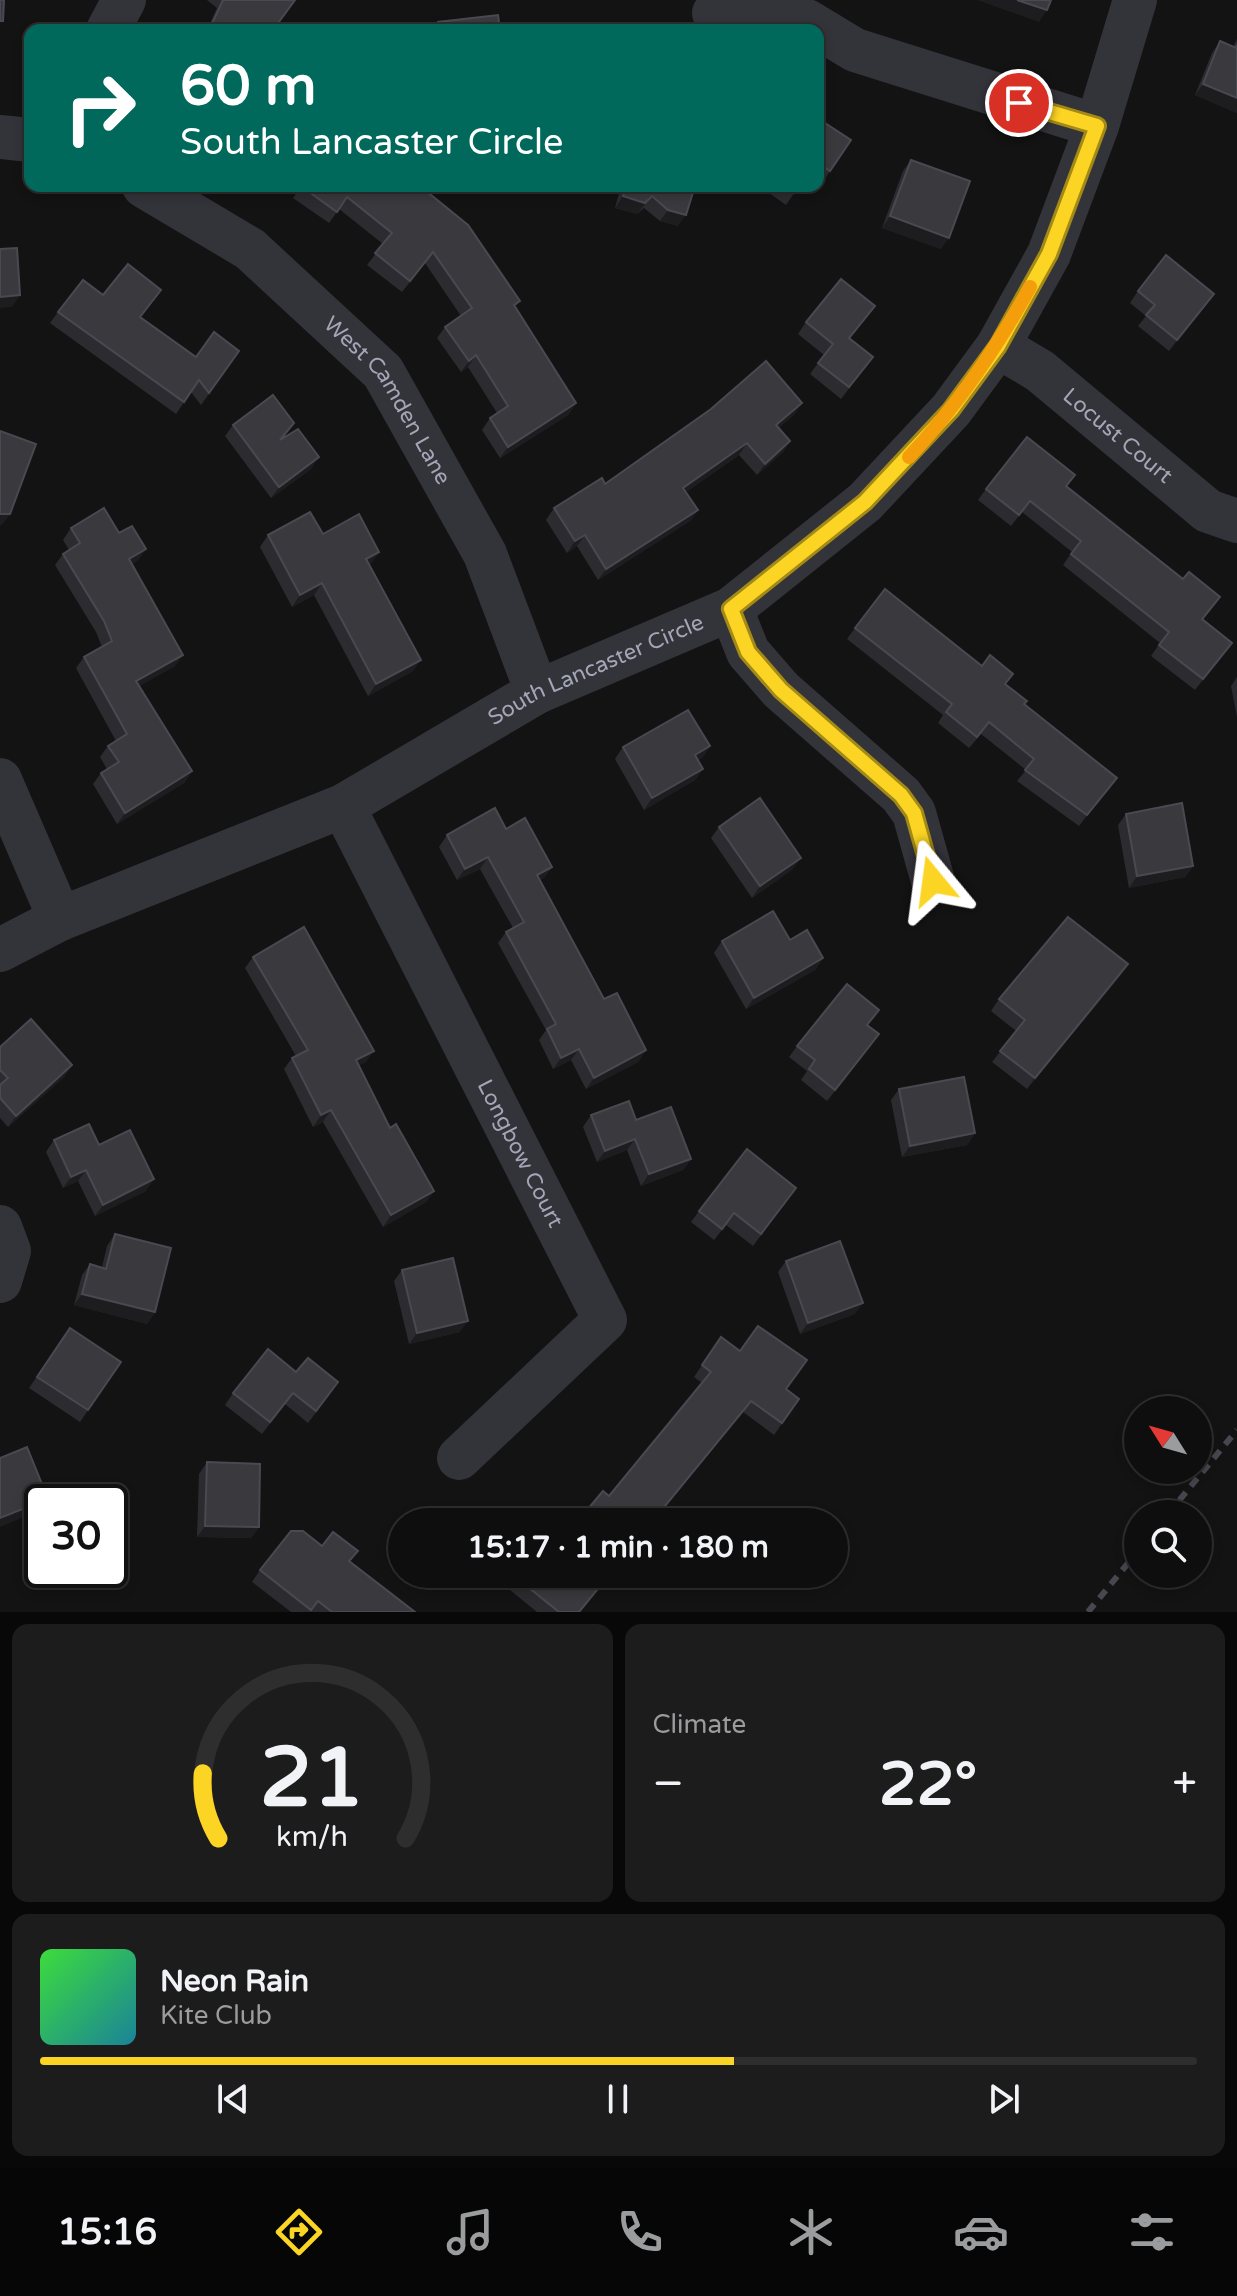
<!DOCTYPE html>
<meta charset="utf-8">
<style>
:root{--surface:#0e0e0f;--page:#1c1c1d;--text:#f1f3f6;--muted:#9b9c9e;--line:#2e2e2f;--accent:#fbd424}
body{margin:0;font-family:"Varela Round",sans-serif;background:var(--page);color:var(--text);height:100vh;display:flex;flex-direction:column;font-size:30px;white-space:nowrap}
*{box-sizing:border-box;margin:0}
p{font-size:26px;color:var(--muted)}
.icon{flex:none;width:44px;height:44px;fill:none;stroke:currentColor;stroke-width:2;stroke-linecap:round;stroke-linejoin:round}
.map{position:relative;height:1612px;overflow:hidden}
.details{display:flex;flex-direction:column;gap:12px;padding:12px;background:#080808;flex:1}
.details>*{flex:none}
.banner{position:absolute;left:24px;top:24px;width:800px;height:168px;border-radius:16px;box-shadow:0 4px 12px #0003,0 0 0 2px var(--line);background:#00695c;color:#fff;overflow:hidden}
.needle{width:52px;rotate:307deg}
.buttons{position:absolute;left:1124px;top:1396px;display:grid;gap:16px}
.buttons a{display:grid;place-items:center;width:88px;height:88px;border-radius:50%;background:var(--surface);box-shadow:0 4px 12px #0003,0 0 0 2px var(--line);font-size:40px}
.speed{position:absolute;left:24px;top:1484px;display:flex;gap:16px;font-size:40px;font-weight:700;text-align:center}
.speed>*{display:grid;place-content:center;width:104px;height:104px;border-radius:50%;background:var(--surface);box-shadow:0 4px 12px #0003,0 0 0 2px var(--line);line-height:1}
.speed .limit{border:4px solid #111;border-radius:12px;background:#fff;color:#111}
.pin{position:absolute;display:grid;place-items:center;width:68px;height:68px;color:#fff;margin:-34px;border:4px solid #fff;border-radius:50%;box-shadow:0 2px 8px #0007}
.me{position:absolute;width:88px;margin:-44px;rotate:344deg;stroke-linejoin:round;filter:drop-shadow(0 0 6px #0008)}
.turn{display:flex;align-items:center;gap:28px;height:168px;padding:0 24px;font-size:36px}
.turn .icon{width:104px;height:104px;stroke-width:2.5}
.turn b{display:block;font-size:56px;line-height:68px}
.big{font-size:60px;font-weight:700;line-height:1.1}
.details .tile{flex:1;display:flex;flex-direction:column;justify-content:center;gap:12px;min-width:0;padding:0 28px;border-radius:16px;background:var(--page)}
.details .dial{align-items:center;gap:0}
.dial svg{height:208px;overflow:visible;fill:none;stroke:var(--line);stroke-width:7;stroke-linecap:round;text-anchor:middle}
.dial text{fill:var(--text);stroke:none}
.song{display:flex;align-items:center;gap:24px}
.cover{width:96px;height:96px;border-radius:12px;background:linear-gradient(135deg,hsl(120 70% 55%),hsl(190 70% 35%))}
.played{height:8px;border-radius:4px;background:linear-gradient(90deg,var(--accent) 60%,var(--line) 60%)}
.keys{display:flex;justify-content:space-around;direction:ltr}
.heat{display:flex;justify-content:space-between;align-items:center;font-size:44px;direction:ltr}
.details .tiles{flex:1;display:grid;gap:12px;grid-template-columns:1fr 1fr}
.tile:last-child{grid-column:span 2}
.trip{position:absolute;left:388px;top:1508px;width:460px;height:80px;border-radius:40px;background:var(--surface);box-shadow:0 4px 12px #0003,0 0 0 2px var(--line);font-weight:700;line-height:80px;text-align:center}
.dock{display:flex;height:128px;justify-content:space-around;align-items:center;background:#060606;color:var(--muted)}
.dock .icon{width:56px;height:56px}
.dock .active{color:var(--accent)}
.dock b{font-size:36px;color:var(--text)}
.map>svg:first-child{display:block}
</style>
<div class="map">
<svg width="1237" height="1612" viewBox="0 0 1237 1612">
<rect width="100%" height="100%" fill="#131314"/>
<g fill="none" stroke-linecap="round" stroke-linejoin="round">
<g stroke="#33333a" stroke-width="44">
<path d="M714 13 807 21 855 50 1097 126"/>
<path d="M108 30 124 0"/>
<path d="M0 137 30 140"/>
<path id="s1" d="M144 186 250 249 383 372 485 554 537 692"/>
<path id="s2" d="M998 346 1040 371 1208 511 1237 521"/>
<path d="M731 609 748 652 781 690 901 795 914 813 933 881"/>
<path d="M0 780 60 919"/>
<path id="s3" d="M343 806 605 1320 459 1458"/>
<path id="s4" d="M0 950 60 919 343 806 537 692 731 609 865 502 951 410 998 346 1049 254 1097 126 1135 0"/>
<path d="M0 1227 9 1251 0 1281"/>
</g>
<g stroke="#46474f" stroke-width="6" stroke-dasharray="10 8" stroke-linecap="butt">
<path d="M1168 1514 1237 1430"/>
<path d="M1088 1612 1138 1551"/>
</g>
</g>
<g fill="#2c2c30">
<path d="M207 0H296L273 30H207L217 8Z"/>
<path d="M1237 39V113L1195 95 1212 53 1220 41 1233 47Z"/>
<path d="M818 120 851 140 822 183 818 180Z"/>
<path d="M911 160 941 249 882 228 903 171Z"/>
<path d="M297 186H420L520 301 515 307 576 403 568 415 500 458 482 430 490 418 497 413 468 367 461 372 437 338 445 327 461 316 425 263 402 292 367 265 383 244 339 209 329 223 293 198 300 188Z"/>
<path d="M621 186H695L678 226 660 221 644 208 637 214 615 208Z"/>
<path d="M759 186H799L786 205Z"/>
<path d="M161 290 141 317 196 357 239 351 201 405 191 392 176 414 50 323 58 312 103 295Z"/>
<path d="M1138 291 1214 294 1169 351 1138 326 1146 316 1130 303Z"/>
<path d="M867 317 850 338 873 357 841 399 810 374 824 355 798 334 806 322Z"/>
<path d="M794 415 778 428 790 441 782 453 757 475 739 455 686 492 698 510 690 521 598 580 577 546 567 553 546 520 554 508 605 484Z"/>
<path d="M233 425 283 438 311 469 271 498 225 436Z"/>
<path d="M1075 475 1067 486 1212 608 1203 620 1232 643 1195 690 1151 656 1160 643 1063 565 1072 552 1022 512 1011 526 978 500 986 489Z"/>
<path d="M71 528 119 533 146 549 138 560 132 564 175 666 139 686 192 771 184 783 117 824 93 784 101 773 107 769 100 757 108 746 116 741 76 668 84 657 102 647 96 632 55 565 63 554 69 550 63 540Z"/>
<path d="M323 534 379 552 369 565 413 671 368 696 314 595 292 607 260 547 268 535Z"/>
<path d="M855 628 1006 685 1024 704 1117 778 1079 826 1017 781 1026 770 981 734 969 748 938 723 943 715 847 639Z"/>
<path d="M1237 677V717L1231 686Z"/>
<path d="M710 746 702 758 698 760 703 769 695 780 644 810 615 759 623 747Z"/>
<path d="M1126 814 1193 866 1185 877 1129 888 1118 825Z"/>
<path d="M719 827 793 869 752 898 711 838Z"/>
<path d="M506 829 552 867 544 878 540 880 604 999 646 1050 638 1062 586 1089 571 1060 553 1069 539 1040 546 1030 498 943 506 932 513 928 480 869 457 880 439 847 447 835Z"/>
<path d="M790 940 823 958 815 970 746 1009 714 953 722 941Z"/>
<path d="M253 957 366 1062 359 1065 390 1128 434 1191 426 1202 383 1227 323 1122 313 1127 284 1069 292 1058 296 1056 245 968Z"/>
<path d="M1120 976 1027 1089 992 1062 1016 1031 991 1011 999 999Z"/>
<path d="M868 1025 871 1045 827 1101 801 1080 807 1071 789 1057 797 1046Z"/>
<path d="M0 1047 72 1065 64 1077 8 1127 0 1118Z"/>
<path d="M899 1089 975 1133 967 1145 902 1157 891 1100Z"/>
<path d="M591 1115 636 1120 691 1159 683 1170 641 1186 627 1150 597 1162 583 1127Z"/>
<path d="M54 1140 99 1145 146 1191 95 1216 78 1181 63 1188 46 1152Z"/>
<path d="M796 1188 753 1246 726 1225 714 1240 691 1222 699 1211Z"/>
<path d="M115 1234 155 1312 147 1324 74 1305 82 1275 90 1264 102 1267 107 1246Z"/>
<path d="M786 1261 855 1314 800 1334 778 1272Z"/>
<path d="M402 1270 460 1332 409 1344 394 1281Z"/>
<path d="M70 1328 121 1362 80 1422 29 1388Z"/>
<path d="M721 1337 799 1399 774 1435 743 1412 661 1512 609 1496 702 1383 694 1377Z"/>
<path d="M296 1372 330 1394 308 1423 285 1404 262 1434 225 1405 233 1393Z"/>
<path d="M207 1462 259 1527 251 1538 197 1537 199 1474Z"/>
<path d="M322 1546 358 1551 350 1562 415 1612H291L252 1582 260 1570Z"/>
<path d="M522 1574 580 1612H537L510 1590Z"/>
</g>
<g fill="#1d1d1f">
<path d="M977 0H1017L1047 10 1039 22Z"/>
<path d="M1203 84 1237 98V113L1195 95Z"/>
<path d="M623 196H652L637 214 615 208Z"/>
<path d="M668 210 686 215 678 226 660 221Z"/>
<path d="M890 216 949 238 941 249 882 228Z"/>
<path d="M1214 294 1206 305 1169 351 1177 340Z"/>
<path d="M20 295 12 307 0 308V297Z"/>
<path d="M476 355 468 367 461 372 469 361Z"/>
<path d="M576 403 568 415 500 458 508 447Z"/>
<path d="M802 403 794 415 768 437 776 425Z"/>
<path d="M790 441 782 453 757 475 765 464Z"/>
<path d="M747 443 739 455 675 500 683 488Z"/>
<path d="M319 457 311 469 271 498 279 487Z"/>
<path d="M698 510 690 521 598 580 606 569Z"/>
<path d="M0 514H10L2 525H0Z"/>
<path d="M585 535 577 546 567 553 575 541Z"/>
<path d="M146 549 138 560 121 571 129 559Z"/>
<path d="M379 552 371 564 358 571 366 559Z"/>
<path d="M322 583 314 595 292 607 300 595Z"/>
<path d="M183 655 175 666 128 693 136 681Z"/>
<path d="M421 660 413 671 368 696 376 684Z"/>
<path d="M710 746 702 758 687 766 695 755Z"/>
<path d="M703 769 695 780 644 810 652 798Z"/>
<path d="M192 771 184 783 117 824 125 813Z"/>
<path d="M1117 778 1109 789 1079 826 1087 815Z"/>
<path d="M488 857 480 869 457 880 465 869Z"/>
<path d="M801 858 793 869 752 898 760 886Z"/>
<path d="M1193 866 1185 877 1129 888 1137 876Z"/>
<path d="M552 867 544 878 529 886 537 875Z"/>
<path d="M823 958 815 970 746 1009 754 998Z"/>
<path d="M1128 964 1120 976 1027 1089 1035 1078Z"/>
<path d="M579 1049 571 1060 553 1069 561 1058Z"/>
<path d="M646 1050 638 1062 586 1089 594 1078Z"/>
<path d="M374 1051 366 1062 348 1071 356 1060Z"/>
<path d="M72 1065 64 1077 8 1127 16 1116Z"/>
<path d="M331 1110 323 1122 313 1127 321 1115Z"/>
<path d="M975 1133 967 1145 902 1157 910 1146Z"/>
<path d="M635 1139 627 1150 597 1162 605 1151Z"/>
<path d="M691 1159 683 1170 641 1186 649 1174Z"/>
<path d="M86 1170 78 1181 63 1188 71 1177Z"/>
<path d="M154 1179 146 1191 95 1216 103 1205Z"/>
<path d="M434 1191 426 1202 383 1227 391 1215Z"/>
<path d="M82 1294 155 1312 147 1324 74 1305Z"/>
<path d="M863 1303 855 1314 800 1334 808 1323Z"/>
<path d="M468 1321 460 1332 409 1344 417 1333Z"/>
<path d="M751 1401 743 1412 653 1522 660 1512Z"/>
<path d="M48 1499 46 1502H42V1507L40 1510 0 1527V1518Z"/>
<path d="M205 1526 259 1527 251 1538 197 1537Z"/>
<path d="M610 1574H611L580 1612H579Z"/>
</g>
<g fill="#39393e" stroke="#494a51" stroke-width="2">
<path d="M0 0H4L3 21H0Z"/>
<path d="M223 0H295L273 30H209Z"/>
<path d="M1017 0H1051L1047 10Z"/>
<path d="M498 15 500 30H439L438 22Z"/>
<path d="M1220 41 1236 48 1237 45V98L1203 84Z"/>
<path d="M819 119 851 140 830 171 818 163Z"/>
<path d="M911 160 970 181 949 238 890 216Z"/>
<path d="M301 186H420L468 225 520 301 514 305 576 403 508 447 490 418 508 406 476 355 469 361 445 327 472 308 433 252 410 281 375 253 392 233 347 197 337 212Z"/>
<path d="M626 186H695L686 215 668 210 652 196 645 203 623 196Z"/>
<path d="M784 186H799L794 193Z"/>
<path d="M17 248 20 295 0 297V249Z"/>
<path d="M1166 255 1214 294 1177 340 1146 315 1155 305 1138 291Z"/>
<path d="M128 264 161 290 140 317 196 357 214 332 239 351 209 393 199 380 184 402 58 312 83 280 103 295Z"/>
<path d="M841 279 875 306 849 338 873 357 849 387 818 363 833 344 806 322Z"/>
<path d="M766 361 802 403 776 425 790 441 765 464 747 443 683 488 698 510 606 569 585 535 575 541 554 508 602 478 605 484 711 409Z"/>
<path d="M273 395 294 423 280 440 298 429 319 457 279 487 233 425Z"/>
<path d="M0 431 36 444 10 514H0Z"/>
<path d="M1027 437 1075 475 1066 486 1183 579 1189 572 1220 597 1202 619 1232 643 1203 679 1159 645 1169 632 1071 554 1081 541 1030 501 1019 515 986 489Z"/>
<path d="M104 508 119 533 132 526 146 549 129 559 183 655 136 681 192 771 125 813 101 773 119 762 108 746 127 734 84 657 112 641 104 621 63 554 80 543 71 528Z"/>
<path d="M310 512 323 534 359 514 379 552 366 559 421 660 376 684 322 583 300 595 268 535Z"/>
<path d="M885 589 982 666 990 655 1013 674 1005 684 1027 701 1024 704 1117 778 1087 815 1025 770 1034 759 989 722 977 737 946 712 952 704 855 628Z"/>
<path d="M688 710 710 746 695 755 703 769 652 798 623 747Z"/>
<path d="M760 798 801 858 760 886 719 827Z"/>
<path d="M1182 803 1193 866 1137 876 1126 814Z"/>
<path d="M495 808 506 829 525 818 552 867 537 875 604 999 617 993 646 1050 594 1078 579 1049 561 1058 547 1029 556 1024 506 932 524 922 488 857 465 869 447 835Z"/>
<path d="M773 911 790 940 807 930 823 958 754 998 722 941Z"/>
<path d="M1068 917 1128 964 1035 1078 1000 1051 1025 1020 999 999Z"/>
<path d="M304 927 374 1051 356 1060 390 1128 396 1124 434 1191 391 1215 331 1110 321 1115 292 1058 308 1050 253 957Z"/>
<path d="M847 984 879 1010 867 1025 879 1034 835 1090 809 1069 815 1060 797 1046Z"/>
<path d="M31 1019 72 1065 16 1116 0 1098V1085L8 1078 0 1070V1047Z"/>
<path d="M964 1077 975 1133 910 1146 899 1089Z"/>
<path d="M629 1101 636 1120 671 1107 691 1159 649 1174 635 1139 605 1151 591 1115Z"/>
<path d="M89 1124 99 1145 130 1130 154 1179 103 1205 86 1170 71 1177 54 1140Z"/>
<path d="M747 1149 796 1188 761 1234 734 1213 722 1229 699 1211Z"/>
<path d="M115 1234 171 1248 155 1312 82 1294 90 1264 106 1269Z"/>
<path d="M840 1241 863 1303 808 1323 786 1261Z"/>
<path d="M453 1258 468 1321 417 1333 402 1270Z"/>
<path d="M758 1326 807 1360 786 1389 799 1399 782 1423 751 1401 660 1512 670 1519 668 1522H577L603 1491 609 1496 711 1372 702 1365 721 1337 740 1351Z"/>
<path d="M70 1328 121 1362 88 1410 37 1377Z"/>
<path d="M268 1349 296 1372 308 1358 338 1382 316 1411 293 1393 270 1422 233 1393Z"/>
<path d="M27 1447 48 1499 0 1518V1458Z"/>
<path d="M207 1462 260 1464 259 1527 205 1526Z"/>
<path d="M291 1531H303L322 1546 333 1532 358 1551 349 1561 415 1612H332L318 1601 311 1610 260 1570Z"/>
<path d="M522 1574H610L579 1612H559L518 1579Z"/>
</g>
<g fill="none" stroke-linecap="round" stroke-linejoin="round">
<g stroke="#a38a17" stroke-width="20">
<path id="route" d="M933 881 914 813 901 795 781 690 748 652 731 609 865 502 951 410 998 346 1049 254 1097 126 1019 103"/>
</g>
<use href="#route" stroke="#fbd424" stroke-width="14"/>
<path stroke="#f59e0b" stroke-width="14" d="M909 457C958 405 996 349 1030 287"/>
</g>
<g text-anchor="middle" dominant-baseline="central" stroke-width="8" stroke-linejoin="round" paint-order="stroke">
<g font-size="22" fill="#a3a6b6" stroke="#0e0e0f">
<text stroke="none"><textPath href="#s1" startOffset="330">West Camden Lane</textPath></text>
<text stroke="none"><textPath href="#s2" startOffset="150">Locust Court</textPath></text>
<text stroke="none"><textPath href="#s4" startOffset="660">South Lancaster Circle</textPath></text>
<text stroke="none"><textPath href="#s3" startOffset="390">Longbow Court</textPath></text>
</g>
</g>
</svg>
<div class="buttons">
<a><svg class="needle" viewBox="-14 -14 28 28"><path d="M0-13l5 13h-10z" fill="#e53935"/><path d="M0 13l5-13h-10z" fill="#9b9c9e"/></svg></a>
<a><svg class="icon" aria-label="search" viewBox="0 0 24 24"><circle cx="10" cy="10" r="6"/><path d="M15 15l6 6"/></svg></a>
</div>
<div class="speed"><div class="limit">30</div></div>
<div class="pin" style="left:1019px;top:103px;background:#d93025"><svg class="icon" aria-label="arrive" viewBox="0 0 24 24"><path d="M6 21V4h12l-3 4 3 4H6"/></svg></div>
<svg class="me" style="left:933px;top:881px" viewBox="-20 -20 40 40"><path d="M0-17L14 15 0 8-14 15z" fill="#fbd424" stroke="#fff" stroke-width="4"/></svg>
<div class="trip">15:17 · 1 min · 180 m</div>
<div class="banner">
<div class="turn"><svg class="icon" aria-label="right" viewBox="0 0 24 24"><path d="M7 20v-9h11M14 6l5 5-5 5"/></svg><div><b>60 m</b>South Lancaster Circle</div></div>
</div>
</div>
<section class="details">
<div class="tiles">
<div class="tile dial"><svg viewBox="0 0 100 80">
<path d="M14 69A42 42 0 1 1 86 69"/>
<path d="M14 69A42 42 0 0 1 8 44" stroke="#fbd424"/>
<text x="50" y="56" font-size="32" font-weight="700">21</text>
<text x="50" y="72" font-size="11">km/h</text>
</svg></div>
<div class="tile"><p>Climate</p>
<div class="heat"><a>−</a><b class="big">22°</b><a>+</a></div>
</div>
<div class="tile">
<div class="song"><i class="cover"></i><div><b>Neon Rain</b><p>Kite Club</p></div></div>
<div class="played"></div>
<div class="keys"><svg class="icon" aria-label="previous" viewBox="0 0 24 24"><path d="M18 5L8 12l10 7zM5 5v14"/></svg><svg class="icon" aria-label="pause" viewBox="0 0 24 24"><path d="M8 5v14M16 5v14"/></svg><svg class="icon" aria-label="next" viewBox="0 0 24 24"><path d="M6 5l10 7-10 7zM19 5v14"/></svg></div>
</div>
</div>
</section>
<nav class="dock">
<b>15:16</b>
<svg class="icon active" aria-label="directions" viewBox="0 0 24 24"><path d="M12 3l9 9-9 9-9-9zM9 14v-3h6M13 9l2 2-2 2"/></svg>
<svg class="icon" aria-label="music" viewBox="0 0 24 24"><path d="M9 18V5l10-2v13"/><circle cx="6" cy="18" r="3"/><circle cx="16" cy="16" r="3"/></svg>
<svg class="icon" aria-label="phone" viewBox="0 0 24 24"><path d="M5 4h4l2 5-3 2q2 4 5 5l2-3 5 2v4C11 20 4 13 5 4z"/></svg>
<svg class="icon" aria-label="climate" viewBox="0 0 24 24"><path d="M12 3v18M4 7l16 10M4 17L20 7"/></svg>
<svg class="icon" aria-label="car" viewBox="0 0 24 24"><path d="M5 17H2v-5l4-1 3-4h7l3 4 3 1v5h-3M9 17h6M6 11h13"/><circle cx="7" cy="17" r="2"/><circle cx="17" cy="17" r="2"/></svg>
<svg class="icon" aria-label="filters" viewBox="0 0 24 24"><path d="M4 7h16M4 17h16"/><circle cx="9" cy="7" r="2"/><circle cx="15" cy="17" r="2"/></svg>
</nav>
